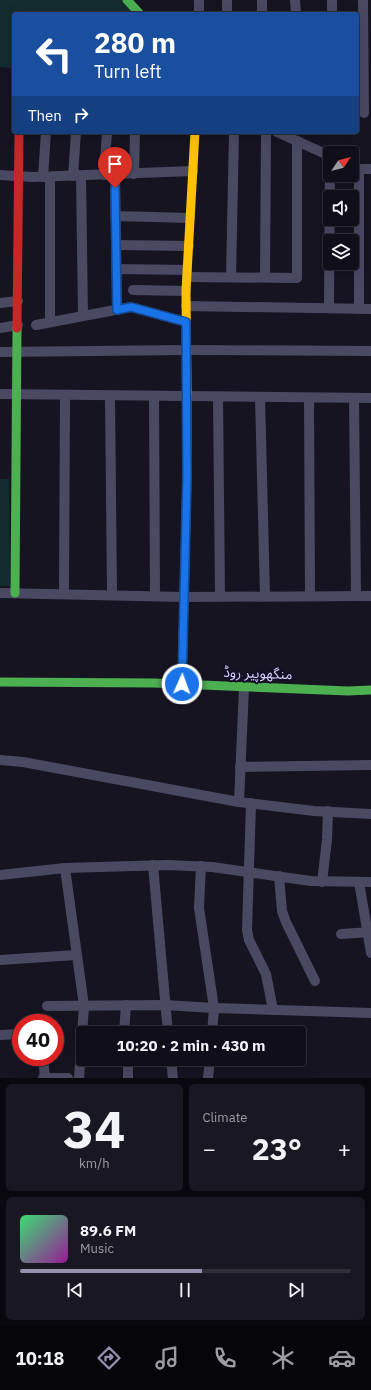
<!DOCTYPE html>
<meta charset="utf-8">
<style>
:root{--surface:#100f19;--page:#191822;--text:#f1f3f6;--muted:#9c9ca2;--line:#302f38;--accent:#9591b1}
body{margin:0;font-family:"IBM Plex Sans","Noto Sans Arabic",sans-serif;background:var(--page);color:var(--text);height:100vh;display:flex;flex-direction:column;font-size:15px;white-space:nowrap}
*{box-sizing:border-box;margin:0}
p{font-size:13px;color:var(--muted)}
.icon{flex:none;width:22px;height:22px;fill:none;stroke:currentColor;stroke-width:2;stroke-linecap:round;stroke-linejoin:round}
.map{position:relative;height:1078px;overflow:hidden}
.details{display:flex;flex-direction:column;gap:6px;padding:6px;background:#09080e;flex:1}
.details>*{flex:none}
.top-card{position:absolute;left:12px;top:12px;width:347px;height:122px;border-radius:4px;box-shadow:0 4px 16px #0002,0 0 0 1px var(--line);background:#1a4fa0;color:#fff;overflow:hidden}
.needle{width:26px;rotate:55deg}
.controls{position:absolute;left:323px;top:146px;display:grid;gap:8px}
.controls a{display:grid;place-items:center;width:36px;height:36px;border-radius:4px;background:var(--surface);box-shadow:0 4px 16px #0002,0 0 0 1px var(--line);font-size:20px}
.speed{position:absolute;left:12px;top:1014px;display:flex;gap:8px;font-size:20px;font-weight:700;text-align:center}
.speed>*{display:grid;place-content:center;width:52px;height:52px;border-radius:50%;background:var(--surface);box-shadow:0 4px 16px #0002,0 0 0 1px var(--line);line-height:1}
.speed .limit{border:6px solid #d22;background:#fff;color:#111}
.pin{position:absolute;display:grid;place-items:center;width:34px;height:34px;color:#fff;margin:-41px -17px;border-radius:50% 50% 50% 0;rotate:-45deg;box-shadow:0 0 4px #0007}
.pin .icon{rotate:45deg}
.me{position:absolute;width:44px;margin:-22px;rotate:2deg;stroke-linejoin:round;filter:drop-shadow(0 0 3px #0008)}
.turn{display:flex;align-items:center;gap:14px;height:84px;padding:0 16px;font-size:18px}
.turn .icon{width:52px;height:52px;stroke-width:2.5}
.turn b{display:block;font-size:28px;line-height:34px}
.then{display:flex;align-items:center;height:38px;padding:0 16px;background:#0003;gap:8px;font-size:15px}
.big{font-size:30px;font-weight:700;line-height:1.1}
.details .tile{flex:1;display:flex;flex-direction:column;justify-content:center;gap:6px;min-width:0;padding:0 14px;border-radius:6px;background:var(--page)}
.details .dial{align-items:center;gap:0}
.dial b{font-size:52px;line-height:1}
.song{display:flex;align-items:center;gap:12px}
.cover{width:48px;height:48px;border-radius:6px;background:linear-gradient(135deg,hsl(140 70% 55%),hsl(300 70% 35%))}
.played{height:4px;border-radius:2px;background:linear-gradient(90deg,var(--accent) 55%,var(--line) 55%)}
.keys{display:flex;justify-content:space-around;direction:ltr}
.heat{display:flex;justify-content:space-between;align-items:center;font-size:22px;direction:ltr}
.details .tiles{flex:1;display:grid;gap:6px;grid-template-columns:1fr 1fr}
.tile:last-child{grid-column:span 2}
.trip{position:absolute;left:76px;top:1026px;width:230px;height:40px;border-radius:4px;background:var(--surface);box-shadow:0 4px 16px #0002,0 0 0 1px var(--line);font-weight:700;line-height:40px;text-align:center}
.tab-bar{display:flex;height:64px;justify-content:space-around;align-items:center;background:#06060a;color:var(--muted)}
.tab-bar .icon{width:28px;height:28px}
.tab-bar .current{color:var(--accent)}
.tab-bar b{font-size:18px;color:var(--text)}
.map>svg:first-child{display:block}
</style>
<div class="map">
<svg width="371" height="1078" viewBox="0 0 371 1078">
<rect width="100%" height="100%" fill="#161421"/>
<g fill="#132c2d">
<path d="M0 0H127L140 14H14V69L0 67Z"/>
<path d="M0 479H9L10 586H0Z"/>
</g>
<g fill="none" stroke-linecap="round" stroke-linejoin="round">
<g stroke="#4a4962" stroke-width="10">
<path d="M227 0V14"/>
<path d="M262 0V14"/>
<path d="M295 0 296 14"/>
<path d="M332 0V14"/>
<path d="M363 0 364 113"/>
<path d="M199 14V0"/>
<path d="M277 132 330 156"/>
<path d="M352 166 359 169H371"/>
<path d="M359 169V309"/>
<path d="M115 174 117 310"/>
<path d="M134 174 135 132"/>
<path d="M0 175 32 177 193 171"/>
<path d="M104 175 107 132"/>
<path d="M73 176 76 132"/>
<path d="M81 176 83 316"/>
<path d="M43 177 46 132"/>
<path d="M115 216 190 218"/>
<path d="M116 245 189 246"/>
<path d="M116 269 187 270"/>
<path d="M187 277 297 278V141"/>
<path d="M231 277 234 132"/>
<path d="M265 277 266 132"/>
<path d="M133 290 186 291"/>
<path d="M0 303 18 301"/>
<path d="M186 306 371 309"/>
<path d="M329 308 330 156"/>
<path d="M50 322V177"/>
<path d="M36 325 131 307 186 322"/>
<path d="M0 328 18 325"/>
<path d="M0 352 187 350 371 351"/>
<path d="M0 394 371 398"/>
<path d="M110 396 112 595"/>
<path d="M154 396 155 596"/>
<path d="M218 397 220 596"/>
<path d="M260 397 265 596"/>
<path d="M309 398 310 596"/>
<path d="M354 398 356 596"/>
<path d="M0 593 184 597 371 596"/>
<path d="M64 594 65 395"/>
<path d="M0 760 23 762 239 802 314 811 371 814"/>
<path d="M240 767 371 765"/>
<path d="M239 802 244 687"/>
<path d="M251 803 247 930 249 940 266 974 273 1010"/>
<path d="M153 865 168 1033"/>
<path d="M201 866 199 908 214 1008 212 1033"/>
<path d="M65 868 84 1006 79 1078"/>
<path d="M0 875 65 868 168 865 212 867 311 881 371 882"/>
<path d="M279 876 282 911 286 922 315 981"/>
<path d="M322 882 327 840 328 811"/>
<path d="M359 882 371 953"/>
<path d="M341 934 371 932"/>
<path d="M0 960 76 955"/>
<path d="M47 1006 165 1005 214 1008 371 1013"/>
<path d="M124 1033 126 1005"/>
<path d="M0 1035 21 1034"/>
<path d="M43 1057 45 1078"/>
<path d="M128 1059V1078"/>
<path d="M171 1059 173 1078"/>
<path d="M43 1078H68"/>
<path d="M208 1078 210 1059"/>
</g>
<g stroke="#4caf50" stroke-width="9">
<path d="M127 0 140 14"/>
<path d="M15 593 17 328"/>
<path d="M0 682 154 683 348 691 371 690"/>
<path d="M182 684 187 477V392"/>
</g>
<path stroke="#ffc107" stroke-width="9" d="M187 392 186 291 195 132"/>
<path stroke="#c62828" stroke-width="9" d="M17 328 19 132"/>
</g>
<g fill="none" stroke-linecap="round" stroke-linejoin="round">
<g stroke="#114b97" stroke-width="10">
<path id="route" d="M115 188 117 310 131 307 186 322 187 477 182 684"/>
</g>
<use href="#route" stroke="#1a73e8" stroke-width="7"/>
</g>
<g text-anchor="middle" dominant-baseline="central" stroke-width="4" stroke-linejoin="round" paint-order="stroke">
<g font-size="14" fill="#d9d4ff" stroke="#130f26">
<text transform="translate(258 673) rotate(2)">منگھوپیر روڈ</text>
</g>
</g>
</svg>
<div class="controls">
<a><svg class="needle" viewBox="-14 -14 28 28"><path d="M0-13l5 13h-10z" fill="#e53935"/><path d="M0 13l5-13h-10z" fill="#9c9ca2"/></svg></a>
<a><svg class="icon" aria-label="sound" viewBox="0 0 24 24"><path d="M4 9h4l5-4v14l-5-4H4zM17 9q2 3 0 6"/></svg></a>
<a><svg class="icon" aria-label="layers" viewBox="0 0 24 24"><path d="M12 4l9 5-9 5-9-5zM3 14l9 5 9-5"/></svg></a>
</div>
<div class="speed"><div class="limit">40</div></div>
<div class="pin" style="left:115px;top:188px;background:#d93025"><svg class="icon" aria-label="arrive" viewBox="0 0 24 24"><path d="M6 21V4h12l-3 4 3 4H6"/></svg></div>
<svg class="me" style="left:182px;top:684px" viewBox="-20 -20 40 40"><circle r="17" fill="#1a73e8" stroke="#fff" stroke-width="3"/><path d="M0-11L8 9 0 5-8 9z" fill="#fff"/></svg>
<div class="trip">10:20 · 2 min · 430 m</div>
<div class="top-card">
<div class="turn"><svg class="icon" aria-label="left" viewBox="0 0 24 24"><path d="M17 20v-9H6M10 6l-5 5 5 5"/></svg><div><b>280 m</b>Turn left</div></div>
<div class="then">Then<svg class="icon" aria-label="right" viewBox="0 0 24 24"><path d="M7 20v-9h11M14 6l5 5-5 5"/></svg></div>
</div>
</div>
<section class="details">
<div class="tiles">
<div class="tile dial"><b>34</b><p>km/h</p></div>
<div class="tile"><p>Climate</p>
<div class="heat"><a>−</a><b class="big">23°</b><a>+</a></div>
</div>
<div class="tile">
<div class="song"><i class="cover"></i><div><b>89.6 FM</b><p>Music</p></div></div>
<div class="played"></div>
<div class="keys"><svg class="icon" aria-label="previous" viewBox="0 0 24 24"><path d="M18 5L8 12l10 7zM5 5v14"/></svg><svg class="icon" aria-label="pause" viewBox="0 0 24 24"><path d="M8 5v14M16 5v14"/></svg><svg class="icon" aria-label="next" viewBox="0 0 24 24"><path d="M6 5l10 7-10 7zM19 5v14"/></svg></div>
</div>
</div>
</section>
<nav class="tab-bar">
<b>10:18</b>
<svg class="icon current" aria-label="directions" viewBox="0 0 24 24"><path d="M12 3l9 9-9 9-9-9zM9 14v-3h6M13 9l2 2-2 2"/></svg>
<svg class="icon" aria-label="music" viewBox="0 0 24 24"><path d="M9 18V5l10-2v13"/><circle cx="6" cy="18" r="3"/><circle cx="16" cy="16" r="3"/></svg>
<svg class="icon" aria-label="phone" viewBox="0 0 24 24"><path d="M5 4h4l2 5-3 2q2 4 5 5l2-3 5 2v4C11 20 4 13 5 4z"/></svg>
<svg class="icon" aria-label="climate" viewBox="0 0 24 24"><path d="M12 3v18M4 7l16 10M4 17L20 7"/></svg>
<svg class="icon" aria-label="car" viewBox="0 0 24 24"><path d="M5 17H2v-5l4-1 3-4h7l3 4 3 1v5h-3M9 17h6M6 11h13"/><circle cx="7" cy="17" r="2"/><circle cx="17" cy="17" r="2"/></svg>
</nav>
